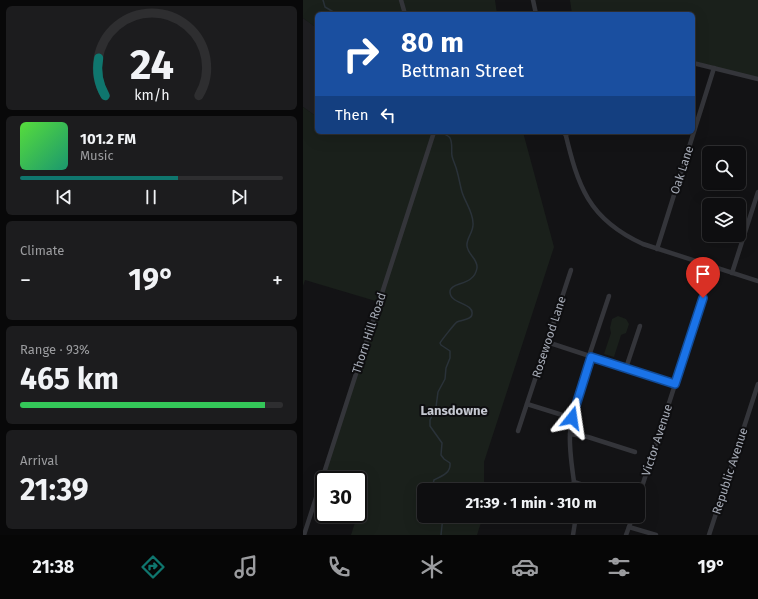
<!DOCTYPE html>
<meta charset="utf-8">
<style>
:root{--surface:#0e0e10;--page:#1c1c1e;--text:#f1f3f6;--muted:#9b9c9f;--line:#2e2e30;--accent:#0f766e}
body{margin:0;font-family:"Fira Sans",sans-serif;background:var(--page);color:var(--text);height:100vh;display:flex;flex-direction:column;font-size:15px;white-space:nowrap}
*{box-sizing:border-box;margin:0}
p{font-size:13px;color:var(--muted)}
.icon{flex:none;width:22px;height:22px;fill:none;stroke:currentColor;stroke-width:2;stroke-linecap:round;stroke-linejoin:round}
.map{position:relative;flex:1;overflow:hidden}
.side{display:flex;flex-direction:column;gap:6px;padding:6px;background:#080809;width:303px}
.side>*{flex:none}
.banner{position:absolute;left:12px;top:12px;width:380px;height:122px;border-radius:6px;box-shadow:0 4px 16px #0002,0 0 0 1px var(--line);background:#1a4fa0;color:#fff;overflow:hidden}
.buttons{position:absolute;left:399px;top:146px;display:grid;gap:8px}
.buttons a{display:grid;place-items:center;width:44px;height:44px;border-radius:6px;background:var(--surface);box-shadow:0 4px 16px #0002,0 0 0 1px var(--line);font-size:20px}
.speed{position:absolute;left:12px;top:471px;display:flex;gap:8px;font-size:20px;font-weight:700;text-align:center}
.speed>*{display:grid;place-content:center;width:52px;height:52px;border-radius:50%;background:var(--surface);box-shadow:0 4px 16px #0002,0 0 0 1px var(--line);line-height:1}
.speed .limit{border:2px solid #111;border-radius:6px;background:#fff;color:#111}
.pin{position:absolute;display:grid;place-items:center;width:34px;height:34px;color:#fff;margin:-41px -17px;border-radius:50% 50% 50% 0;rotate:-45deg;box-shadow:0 0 4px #0007}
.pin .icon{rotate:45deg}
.me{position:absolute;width:44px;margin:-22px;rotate:15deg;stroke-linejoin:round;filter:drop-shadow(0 0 3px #0008)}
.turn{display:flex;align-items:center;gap:14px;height:84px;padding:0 20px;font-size:18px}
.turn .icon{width:52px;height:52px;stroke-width:2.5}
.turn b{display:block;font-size:28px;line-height:34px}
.then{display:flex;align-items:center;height:38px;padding:0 20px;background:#0003;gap:8px;font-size:15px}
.big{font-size:30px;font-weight:700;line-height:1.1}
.side .widget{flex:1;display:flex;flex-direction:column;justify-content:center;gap:6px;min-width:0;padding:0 14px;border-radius:6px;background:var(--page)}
.side .dial{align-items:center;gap:0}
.dial svg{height:104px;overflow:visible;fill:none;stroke:var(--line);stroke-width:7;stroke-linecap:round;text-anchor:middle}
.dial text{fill:var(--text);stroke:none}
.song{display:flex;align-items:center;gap:12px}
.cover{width:48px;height:48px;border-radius:6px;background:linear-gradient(135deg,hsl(110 70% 55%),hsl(160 70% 35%))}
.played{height:4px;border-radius:2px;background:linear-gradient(90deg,var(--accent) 60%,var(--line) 60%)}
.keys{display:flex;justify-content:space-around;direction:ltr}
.heat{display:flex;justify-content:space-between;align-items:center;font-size:22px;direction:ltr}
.charge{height:6px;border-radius:3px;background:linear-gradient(90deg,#34c759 93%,var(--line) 0)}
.trip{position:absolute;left:114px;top:483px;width:228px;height:40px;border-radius:6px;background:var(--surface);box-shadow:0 4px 16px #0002,0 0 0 1px var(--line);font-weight:700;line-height:40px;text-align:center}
.tab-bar{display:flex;height:64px;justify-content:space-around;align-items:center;background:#060606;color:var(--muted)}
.tab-bar .icon{width:28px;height:28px}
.tab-bar .on{color:var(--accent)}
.tab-bar b{font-size:18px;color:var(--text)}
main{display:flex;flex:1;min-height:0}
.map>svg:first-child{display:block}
</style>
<main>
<section class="side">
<div class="widget dial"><svg viewBox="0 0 100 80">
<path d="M14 69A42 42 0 1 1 86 69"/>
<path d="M14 69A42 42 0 0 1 9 40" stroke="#0f766e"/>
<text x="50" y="56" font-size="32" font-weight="700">24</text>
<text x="50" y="72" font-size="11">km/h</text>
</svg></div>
<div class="widget">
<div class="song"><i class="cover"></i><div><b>101.2 FM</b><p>Music</p></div></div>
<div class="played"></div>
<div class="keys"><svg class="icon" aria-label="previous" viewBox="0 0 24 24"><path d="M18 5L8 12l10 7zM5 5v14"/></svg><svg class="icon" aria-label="pause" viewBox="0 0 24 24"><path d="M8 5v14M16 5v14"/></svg><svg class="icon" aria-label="next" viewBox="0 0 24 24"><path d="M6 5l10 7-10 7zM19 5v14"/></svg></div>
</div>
<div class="widget"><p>Climate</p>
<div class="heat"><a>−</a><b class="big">19°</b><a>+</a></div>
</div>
<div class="widget"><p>Range · 93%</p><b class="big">465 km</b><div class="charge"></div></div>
<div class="widget"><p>Arrival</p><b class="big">21:39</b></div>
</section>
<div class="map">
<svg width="455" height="535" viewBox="0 0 455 535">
<rect width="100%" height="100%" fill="#131315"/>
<path fill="#1f1f22" d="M0 18 14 28V117L0 107Z"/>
<g fill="#1a201b">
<path d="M0 0H192L194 14H14V28L0 18Z"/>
<path d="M267 0H455V79L390 63V14H269Z"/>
<path d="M0 107 14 117V132H220L251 247 181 462V490H121V516H180L174 535H48L59 500 55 498V480H21V488L17 486 76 302 2 280 0 286Z"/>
<path d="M315 316 323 319 326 324 323 333 318 335 311 357 301 354 308 333 307 328 309 319Z"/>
</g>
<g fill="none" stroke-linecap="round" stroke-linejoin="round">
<g stroke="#2a3239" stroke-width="1.5">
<path d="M20 0 22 7 34 14"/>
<path d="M135 490 130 484 131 480C139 476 148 473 147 463L141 459 138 455 139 443 127 426V420L133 407 135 392 142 379 143 368 147 358V351L138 345 137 343C138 341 152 323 154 322 158 320 169 320 169 314 171 303 147 304 147 292 147 281 171 287 174 268 175 259 165 255 164 246 163 238 171 232 170 223 170 212 162 202 159 192 157 185 156 178 154 171 153 166 150 161 149 156 148 150 150 144 147 138 145 135 141 134 137 132"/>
<path d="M138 535 140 516"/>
</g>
<g stroke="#34353a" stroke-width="4.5">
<path d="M98 0 102 14"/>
<path d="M230 0 233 14"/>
<path d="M390 63 455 79"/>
<path d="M262 132C275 186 285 219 340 244L455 281"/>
<path d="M262 134 269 132"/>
<path d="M354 249 411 68"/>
<path d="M429 273 455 192"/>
<path d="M244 342 372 384"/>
<path d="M286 356 306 296"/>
<path d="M323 368 337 326"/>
<path d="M224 404 269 418"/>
<path d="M215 431 268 270"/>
<path d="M267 434 285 437 332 452"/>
<path d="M271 482 295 490"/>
<path d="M272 490C270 472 266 453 267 434 268 408 280 382 288 357"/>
<path d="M335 499 410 267"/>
<path d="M326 527 353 535"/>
<path d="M1 535 131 132"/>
<path d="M270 535 273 516"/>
<path d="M323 535 330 516"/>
<path d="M406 535 455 384"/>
</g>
</g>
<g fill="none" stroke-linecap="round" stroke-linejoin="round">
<g stroke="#114b97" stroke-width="10">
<path id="route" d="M269 418 288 357 372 384 400 298"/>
</g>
<use href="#route" stroke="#1a73e8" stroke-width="7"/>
</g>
<g text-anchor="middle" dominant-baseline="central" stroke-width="4" stroke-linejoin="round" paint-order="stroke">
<g font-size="12" fill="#a5aab5" stroke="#0e0e10">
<text transform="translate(379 170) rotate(-72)">Oak Lane</text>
<text transform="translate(66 333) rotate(-72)">Thorn Hill Road</text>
<text transform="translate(246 337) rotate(-72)">Rosewood Lane</text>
<text transform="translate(354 440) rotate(-72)">Victor Avenue</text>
<text transform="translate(427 471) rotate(-72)">Republic Avenue</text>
</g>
<g font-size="13" font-weight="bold" fill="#c6c9d2" stroke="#0e0e10">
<text x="151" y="410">Lansdowne</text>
</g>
</g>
</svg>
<div class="buttons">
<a><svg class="icon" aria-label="search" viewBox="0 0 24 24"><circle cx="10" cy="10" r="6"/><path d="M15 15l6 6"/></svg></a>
<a><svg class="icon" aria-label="layers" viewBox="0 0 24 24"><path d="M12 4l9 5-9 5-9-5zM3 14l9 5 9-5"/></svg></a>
</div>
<div class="speed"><div class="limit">30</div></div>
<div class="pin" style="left:400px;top:298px;background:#d93025"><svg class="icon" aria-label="arrive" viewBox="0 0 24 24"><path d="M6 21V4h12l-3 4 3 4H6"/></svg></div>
<svg class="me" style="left:269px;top:418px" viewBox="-20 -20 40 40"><path d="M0-17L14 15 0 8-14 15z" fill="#1a73e8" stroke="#fff" stroke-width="4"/></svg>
<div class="trip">21:39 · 1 min · 310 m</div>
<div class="banner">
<div class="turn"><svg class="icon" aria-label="right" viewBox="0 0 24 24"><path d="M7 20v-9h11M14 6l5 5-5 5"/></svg><div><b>80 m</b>Bettman Street</div></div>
<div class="then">Then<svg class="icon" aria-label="left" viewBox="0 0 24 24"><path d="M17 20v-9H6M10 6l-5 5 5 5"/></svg></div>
</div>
</div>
</main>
<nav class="tab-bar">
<b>21:38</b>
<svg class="icon on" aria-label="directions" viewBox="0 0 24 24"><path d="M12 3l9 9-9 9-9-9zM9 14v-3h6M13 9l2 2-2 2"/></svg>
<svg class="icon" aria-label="music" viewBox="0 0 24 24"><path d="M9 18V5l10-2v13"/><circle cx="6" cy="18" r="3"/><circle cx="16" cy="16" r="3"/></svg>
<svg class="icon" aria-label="phone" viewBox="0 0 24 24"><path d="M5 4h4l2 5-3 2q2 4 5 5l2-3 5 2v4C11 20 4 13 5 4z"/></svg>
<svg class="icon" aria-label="climate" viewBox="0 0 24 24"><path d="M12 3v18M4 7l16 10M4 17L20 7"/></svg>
<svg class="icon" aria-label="car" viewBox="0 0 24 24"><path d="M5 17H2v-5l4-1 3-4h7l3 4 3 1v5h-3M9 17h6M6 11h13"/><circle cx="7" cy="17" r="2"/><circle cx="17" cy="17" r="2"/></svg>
<svg class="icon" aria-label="filters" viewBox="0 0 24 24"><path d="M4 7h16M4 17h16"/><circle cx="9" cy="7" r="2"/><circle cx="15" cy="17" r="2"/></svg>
<b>19°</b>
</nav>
